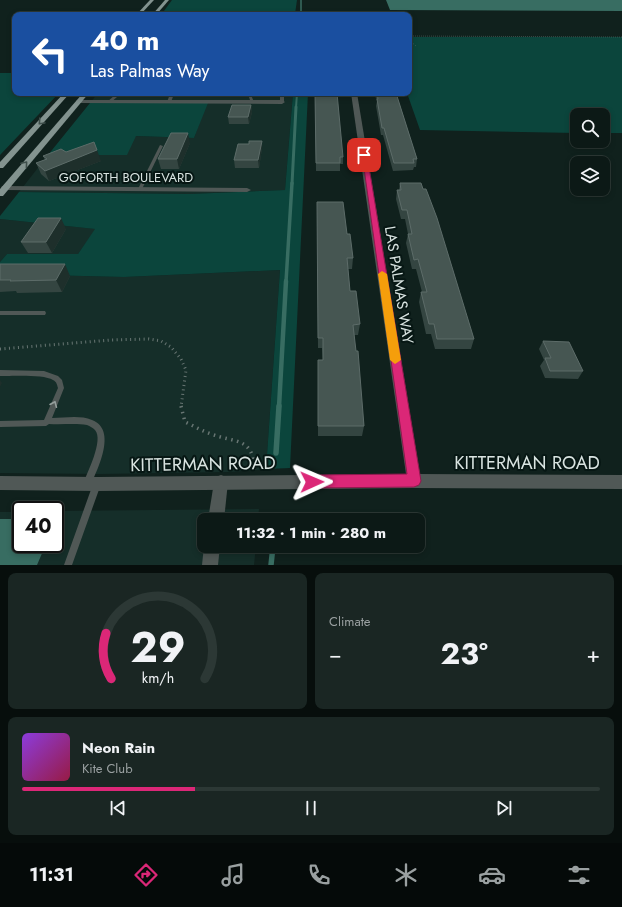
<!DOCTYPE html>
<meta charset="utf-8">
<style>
:root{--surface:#0c1916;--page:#1a2623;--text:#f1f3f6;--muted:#9aa0a1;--line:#2c3835;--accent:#db2777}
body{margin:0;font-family:Jost,sans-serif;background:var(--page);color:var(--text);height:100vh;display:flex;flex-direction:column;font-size:15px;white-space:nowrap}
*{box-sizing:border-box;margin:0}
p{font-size:13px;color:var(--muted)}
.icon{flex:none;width:22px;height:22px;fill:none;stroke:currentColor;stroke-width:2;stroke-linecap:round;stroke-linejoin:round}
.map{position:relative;height:565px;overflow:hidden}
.side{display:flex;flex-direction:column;gap:8px;padding:8px;background:#070e0c;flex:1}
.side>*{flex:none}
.banner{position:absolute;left:12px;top:12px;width:400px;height:84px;border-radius:8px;box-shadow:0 2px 6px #0003,0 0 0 1px var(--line);background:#1a4fa0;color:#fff;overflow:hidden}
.buttons{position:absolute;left:570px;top:108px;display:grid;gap:8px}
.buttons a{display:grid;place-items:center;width:40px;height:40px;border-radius:8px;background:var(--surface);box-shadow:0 2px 6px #0003,0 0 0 1px var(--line);font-size:20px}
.speed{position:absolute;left:12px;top:501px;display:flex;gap:8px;font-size:20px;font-weight:700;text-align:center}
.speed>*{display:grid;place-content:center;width:52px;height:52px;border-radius:50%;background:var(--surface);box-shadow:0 2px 6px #0003,0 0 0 1px var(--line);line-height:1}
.speed .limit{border:2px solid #111;border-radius:6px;background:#fff;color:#111}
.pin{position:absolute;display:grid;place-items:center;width:34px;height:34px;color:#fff;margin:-17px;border-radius:8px;box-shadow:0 2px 6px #0006}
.me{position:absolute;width:44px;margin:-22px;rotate:89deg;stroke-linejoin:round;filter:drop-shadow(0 0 3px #0008)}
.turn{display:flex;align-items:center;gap:14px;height:84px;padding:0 12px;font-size:18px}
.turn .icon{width:52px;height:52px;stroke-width:2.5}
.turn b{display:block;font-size:28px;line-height:34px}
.big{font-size:30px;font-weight:700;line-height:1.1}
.side .card{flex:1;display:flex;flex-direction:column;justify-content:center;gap:6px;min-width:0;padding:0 14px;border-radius:8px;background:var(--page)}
.side .dial{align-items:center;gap:0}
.dial svg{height:104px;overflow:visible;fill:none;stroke:var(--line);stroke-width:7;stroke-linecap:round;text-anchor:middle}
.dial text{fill:var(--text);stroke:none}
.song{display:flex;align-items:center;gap:12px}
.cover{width:48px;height:48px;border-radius:6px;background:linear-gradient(135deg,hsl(270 70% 55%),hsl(340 70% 35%))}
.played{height:4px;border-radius:2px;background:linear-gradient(90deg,var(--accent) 30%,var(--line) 30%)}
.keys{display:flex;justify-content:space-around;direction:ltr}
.heat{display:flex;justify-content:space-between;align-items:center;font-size:22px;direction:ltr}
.side .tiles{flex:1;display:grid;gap:8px;grid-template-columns:1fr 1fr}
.card:last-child{grid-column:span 2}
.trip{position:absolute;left:197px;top:513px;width:228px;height:40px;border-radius:8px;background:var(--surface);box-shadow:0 2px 6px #0003,0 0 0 1px var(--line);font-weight:700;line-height:40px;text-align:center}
.tabs{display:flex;height:64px;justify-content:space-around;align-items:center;background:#050a09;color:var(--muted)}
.tabs .icon{width:28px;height:28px}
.tabs .active{color:var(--accent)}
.tabs b{font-size:18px;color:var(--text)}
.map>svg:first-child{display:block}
</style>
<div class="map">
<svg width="622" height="565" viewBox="0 0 622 565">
<rect width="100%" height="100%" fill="#10211d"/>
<g fill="#152e29">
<path d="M98 93H293L285 190 189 194 19 192 48 155 136 136 194 138 207 103H90Z"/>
<path d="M0 219 96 229 78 254H7L0 262Z"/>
<path d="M280 270 266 469H269L230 472 100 474 0 473V274L124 277Z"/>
<path d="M259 509 258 520H204V546H256L254 565H0V512H21V544H55V511Z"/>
</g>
<g fill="#0b453c">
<path d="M172 0H297L295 14 161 15Z"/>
<path d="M409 37H622V133H603V115H577V133L420 130 407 93H409Z"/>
<path d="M0 73H15V93H59L0 155Z"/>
<path d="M293 93H308L290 468 266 469 280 270 124 277 0 274V262L7 254H78L95 229 0 219V216L19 192 189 194 285 190Z"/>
<path d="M90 103H208L194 138 136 136 127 155H48Z"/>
</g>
<g fill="#386d62">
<path d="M386 0H622V11L390 10Z"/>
<path d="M0 519H21V544H46L37 565H0Z"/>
</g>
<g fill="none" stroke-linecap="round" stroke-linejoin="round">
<path stroke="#386d62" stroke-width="1.5" d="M301 0V12"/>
<path stroke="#386d62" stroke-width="2" d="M296 108 297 93"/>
<path stroke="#386d62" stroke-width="3" d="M292 184 296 107"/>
<path stroke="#386d62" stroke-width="3.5" d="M286 282 292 183"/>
<path stroke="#386d62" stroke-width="4.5" d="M279 407 286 281"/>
<g stroke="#386d62" stroke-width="5.5">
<path d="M276 453 279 406"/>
<path d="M274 515V520"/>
<path d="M271 565 273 546"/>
</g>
<g stroke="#687673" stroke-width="1" stroke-dasharray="0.5 1.5" stroke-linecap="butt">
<path d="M409 36 622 37"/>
<path d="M409 40 416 46"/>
</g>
<path stroke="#687673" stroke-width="3" stroke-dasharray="1 3.5" stroke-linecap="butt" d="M0 349 111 340 149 339 161 341 171 347 181 359 186 370 181 407"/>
<path stroke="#687673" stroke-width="3.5" stroke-dasharray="1.5 4.5" stroke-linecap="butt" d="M181 406 185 422C194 426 202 431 211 434 235 443 254 437 254 470"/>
<g fill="#505856" fill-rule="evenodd">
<path d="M125 93H131L117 97 110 103 107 102 115 95Z"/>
<path d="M167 93H172L174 94 171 102 169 103 167 102 170 94Z"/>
<path d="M225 93H234L251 95 254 102 251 103 249 97 227 94Z"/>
<path d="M280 93H284V102L282 103 280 102Z"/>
<path d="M160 145 163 146 142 189 140 190H138V189Z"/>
<path d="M0 311H45L46 313 45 315H0Z"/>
<path d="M0 370 44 371 58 376 62 380 64 388 52 418C65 418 80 415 92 420 118 430 97 470 90 487L87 488 84 487 83 484C87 473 104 440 95 430 93 428 90 426 87 425 75 423 62 425 49 424L46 426 0 427V421L44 420 58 388C57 385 57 382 53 380 44 374 12 376 0 376Z"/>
<path d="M97 480 100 481 101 484 72 565H64L93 484 94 481Z"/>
</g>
<g fill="#505856" fill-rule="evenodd">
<path d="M351 93H357L421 481 419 486 414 488 409 486 407 481Z"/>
<path d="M78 100H282L285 102 282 104 76 103V101Z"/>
<path d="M2 186 247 188 251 190 247 192 5 190 1 188Z"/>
<path d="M221 475 226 477 228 482 224 520H208L214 482 216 477Z"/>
<path d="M204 546H220L218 565H202Z"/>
</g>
<path fill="#505856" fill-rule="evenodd" d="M414 474 622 475V489L414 488 97 491 0 490V476L97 477Z"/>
<g fill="#83938f" fill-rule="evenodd">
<path d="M150 0H154L140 15H136Z"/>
<path d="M165 0H169L156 15H152Z"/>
<path d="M64 93H70L3 168H0V162Z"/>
<path d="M83 93H89L3 196H0V189Z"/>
</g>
</g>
<g fill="#344541">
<path d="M315 93 343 157V164H340V171H316Z"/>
<path d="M374 93H396L417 159 416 167H414L413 170 393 171 383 135H381L376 106 377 101Z"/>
<path d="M251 105 252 112 249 124H229L228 117Z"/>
<path d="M262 141V148L259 168H235L234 160 249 144Z"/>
<path d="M190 143 179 169H161L158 159Z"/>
<path d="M66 152 101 161 49 181 41 174 36 163 45 160 43 156Z"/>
<path d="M400 183 474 339 471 349H435L431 334H426L419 302 421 292H422L416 269H412L406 243 408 234 405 219H401L396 199 397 190H399Z"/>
<path d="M317 212 347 234 353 258 352 269H348L350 291 360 324 358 335H354L364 426 362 436H318V371L323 360 322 348H318Z"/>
<path d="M66 229 52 253H28L21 242Z"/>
<path d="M0 264 70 276 62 292 17 293 16 291 0 292Z"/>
<path d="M543 341 583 371 578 379 545 378 540 366 544 360 539 349Z"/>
</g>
<g fill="#1e2f2b">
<path d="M251 105 252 112 249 124 248 117Z"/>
<path d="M188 133 190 143 179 169 177 159Z"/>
<path d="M262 141V148L259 168 258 160Z"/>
<path d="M97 150 101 161 49 181 45 171Z"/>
<path d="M61 218 66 229 52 253 46 242Z"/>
<path d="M65 264 70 276 62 292 56 280Z"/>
<path d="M0 380 2 383 0 387Z"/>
</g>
<g fill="#465652" stroke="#5d6c69">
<path d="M315 93H337L343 157H340V163H316Z"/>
<path d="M377 93H396L417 159H413L414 163H394L384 128H382L377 99H378Z"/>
<path d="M232 105H251L248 117H228Z"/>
<path d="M171 133H188L177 159H158Z"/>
<path d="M249 141H262L258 160H234L238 144H249Z"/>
<path d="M94 142 97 150 45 171 36 163 47 159 43 156 61 149 66 152Z"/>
<path d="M400 183H421L423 189H426L437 218 474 339H437L434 324H429L421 292H427L418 259 414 260 408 234H412L407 210H402L397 190H401Z"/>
<path d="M317 202H343L347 234H350L353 258H347L350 291H356L360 324 353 325 356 351H358L364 426H318V360H323V338H318Z"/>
<path d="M38 218H61L46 242H21Z"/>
<path d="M0 264H65L56 280 10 281 11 280H0Z"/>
<path d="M543 341 569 342 583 371H550L545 358H551Z"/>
</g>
<defs><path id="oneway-chevron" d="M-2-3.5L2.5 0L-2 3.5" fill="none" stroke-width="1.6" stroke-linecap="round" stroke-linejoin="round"/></defs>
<g stroke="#3f4f4b">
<use href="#oneway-chevron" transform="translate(41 122) rotate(133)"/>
<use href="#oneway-chevron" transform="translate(25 164) rotate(-50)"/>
</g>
<use stroke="#949e9c" href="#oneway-chevron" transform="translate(54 404) rotate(-67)"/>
<path fill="#db2777" stroke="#8e194d" d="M362 154 367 155 421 481 419 485 414 487 312 488 307 486 305 482 307 477 312 475 407 474Z"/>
<path fill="#f59e0b" d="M382 271 387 274 401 360 395 364 390 360 378 274Z"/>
<g text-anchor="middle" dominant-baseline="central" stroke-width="4" stroke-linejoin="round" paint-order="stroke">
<g font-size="13" fill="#d9e4e1" stroke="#071714">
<text x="126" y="177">GOFORTH BOULEVARD</text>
</g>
<g font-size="15" fill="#d9e4e1" stroke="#071714">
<text transform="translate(399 285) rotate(81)">LAS PALMAS WAY</text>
</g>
<g font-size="18" fill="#d9e4e1" stroke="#071714">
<text x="527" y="463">KITTERMAN ROAD</text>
<text transform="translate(203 464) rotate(-1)">KITTERMAN ROAD</text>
</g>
</g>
</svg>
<div class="buttons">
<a><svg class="icon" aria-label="search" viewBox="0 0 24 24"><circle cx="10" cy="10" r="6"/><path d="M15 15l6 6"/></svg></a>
<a><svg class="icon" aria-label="layers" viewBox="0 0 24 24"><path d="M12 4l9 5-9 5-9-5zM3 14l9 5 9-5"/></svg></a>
</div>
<div class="speed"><div class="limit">40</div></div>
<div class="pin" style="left:364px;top:155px;background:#d93025"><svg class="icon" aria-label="arrive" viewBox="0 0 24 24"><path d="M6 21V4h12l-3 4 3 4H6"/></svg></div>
<svg class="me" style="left:312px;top:482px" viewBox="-20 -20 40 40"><path d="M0-17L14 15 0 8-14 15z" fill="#db2777" stroke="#fff" stroke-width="4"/></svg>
<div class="trip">11:32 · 1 min · 280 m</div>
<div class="banner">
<div class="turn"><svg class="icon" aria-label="left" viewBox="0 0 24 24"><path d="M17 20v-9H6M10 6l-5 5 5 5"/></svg><div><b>40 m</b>Las Palmas Way</div></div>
</div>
</div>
<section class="side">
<div class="tiles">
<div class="card dial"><svg viewBox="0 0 100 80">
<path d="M14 69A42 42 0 1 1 86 69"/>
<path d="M14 69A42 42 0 0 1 10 34" stroke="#db2777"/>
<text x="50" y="56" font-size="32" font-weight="700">29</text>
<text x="50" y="72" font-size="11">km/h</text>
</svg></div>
<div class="card"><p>Climate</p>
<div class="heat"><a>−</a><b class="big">23°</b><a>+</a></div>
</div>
<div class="card">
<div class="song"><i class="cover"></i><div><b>Neon Rain</b><p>Kite Club</p></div></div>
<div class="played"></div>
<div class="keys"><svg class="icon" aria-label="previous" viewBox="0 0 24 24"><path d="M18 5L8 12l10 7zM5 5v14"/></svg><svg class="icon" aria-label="pause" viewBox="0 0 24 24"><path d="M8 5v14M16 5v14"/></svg><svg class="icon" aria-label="next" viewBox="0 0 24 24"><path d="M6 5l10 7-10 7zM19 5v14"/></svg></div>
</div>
</div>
</section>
<nav class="tabs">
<b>11:31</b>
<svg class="icon active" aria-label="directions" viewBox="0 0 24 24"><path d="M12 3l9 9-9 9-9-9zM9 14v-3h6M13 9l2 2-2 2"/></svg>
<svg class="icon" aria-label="music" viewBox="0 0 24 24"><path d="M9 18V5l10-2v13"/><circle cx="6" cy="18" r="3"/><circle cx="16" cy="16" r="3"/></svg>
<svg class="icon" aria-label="phone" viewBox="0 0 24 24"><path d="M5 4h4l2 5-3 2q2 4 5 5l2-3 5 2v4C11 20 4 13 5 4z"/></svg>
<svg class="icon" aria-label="climate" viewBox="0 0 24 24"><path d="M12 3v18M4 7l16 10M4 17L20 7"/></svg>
<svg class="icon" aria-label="car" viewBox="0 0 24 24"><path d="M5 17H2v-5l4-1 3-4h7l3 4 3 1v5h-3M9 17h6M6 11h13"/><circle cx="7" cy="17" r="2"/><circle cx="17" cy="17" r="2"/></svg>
<svg class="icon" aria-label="filters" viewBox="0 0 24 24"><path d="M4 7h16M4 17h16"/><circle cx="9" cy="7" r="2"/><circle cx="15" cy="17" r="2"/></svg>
</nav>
